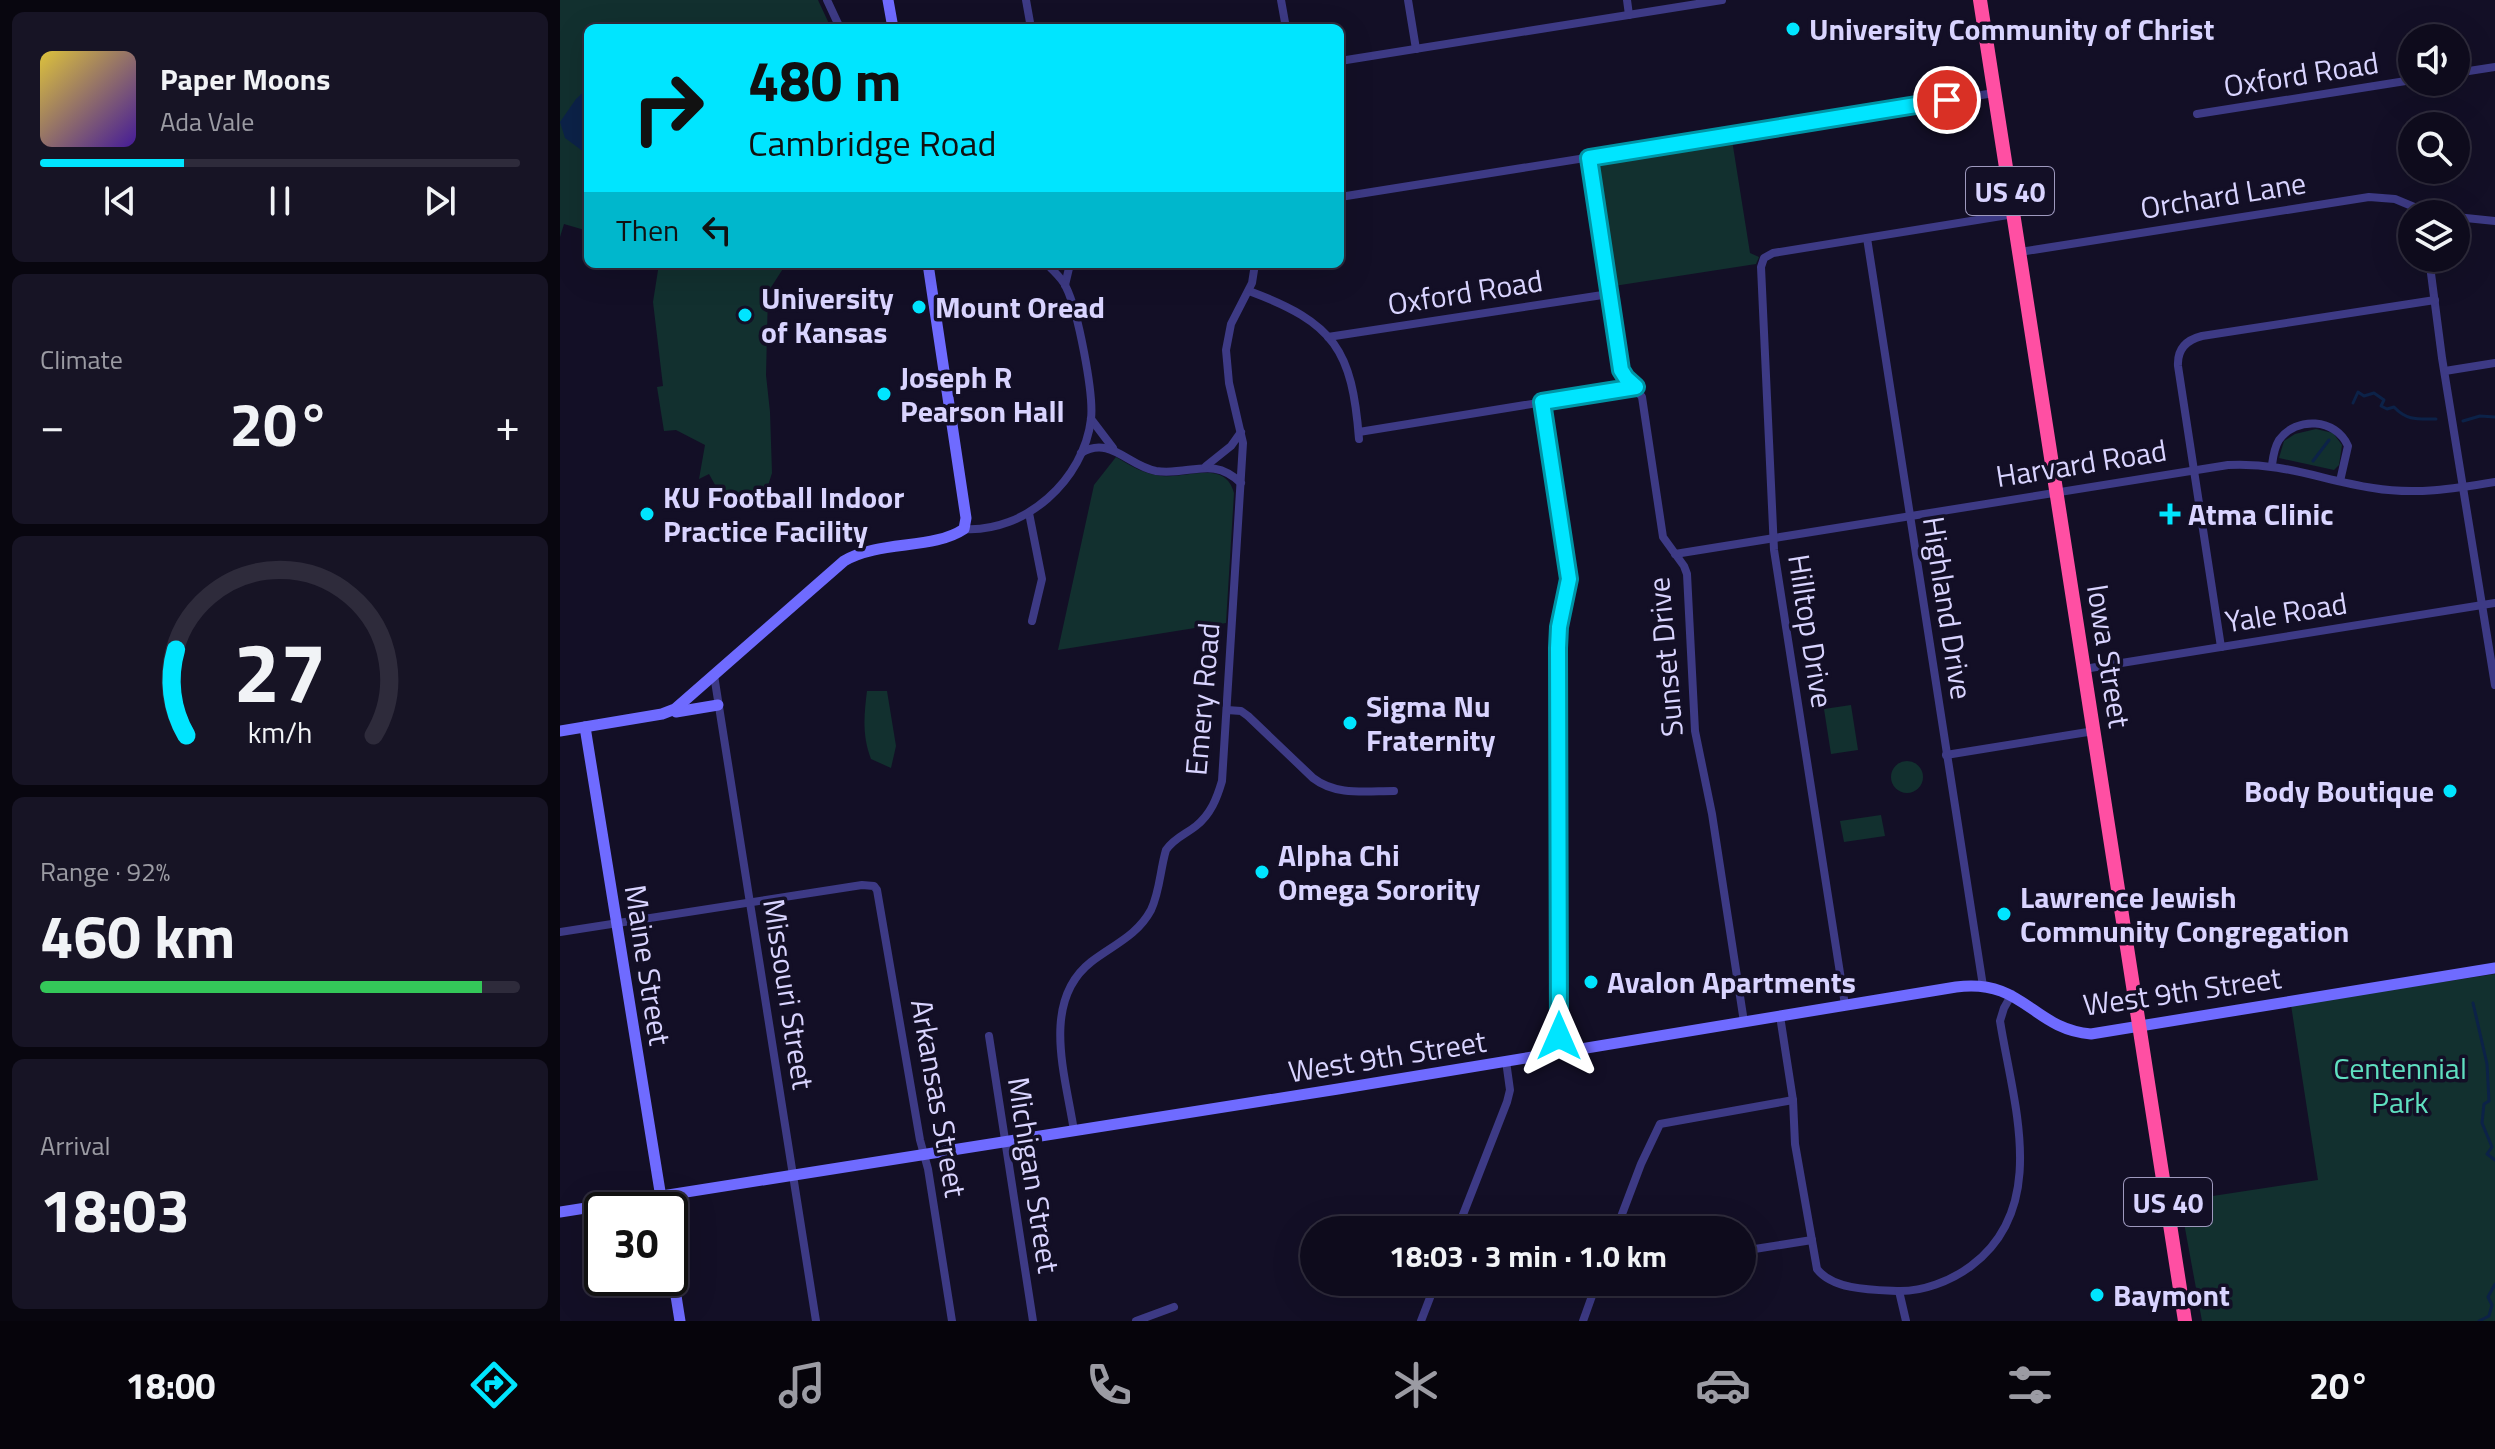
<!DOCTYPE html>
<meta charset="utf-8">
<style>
:root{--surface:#0e0b1c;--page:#171425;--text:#f1f3f6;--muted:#9b9ba3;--line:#2e2b3b;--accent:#00e5ff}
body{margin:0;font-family:"Titillium Web",sans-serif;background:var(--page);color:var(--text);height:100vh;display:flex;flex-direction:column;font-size:30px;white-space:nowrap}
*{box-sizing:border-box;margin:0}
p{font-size:26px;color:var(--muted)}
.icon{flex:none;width:44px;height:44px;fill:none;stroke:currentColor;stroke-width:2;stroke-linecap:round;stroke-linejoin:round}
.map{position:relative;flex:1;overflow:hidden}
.panel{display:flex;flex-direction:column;gap:12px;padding:12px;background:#08060f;width:560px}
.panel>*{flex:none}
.hud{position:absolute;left:24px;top:24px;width:760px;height:244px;border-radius:12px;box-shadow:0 8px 32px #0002,0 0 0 2px var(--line);background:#00e5ff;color:#111;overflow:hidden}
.controls{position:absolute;left:1838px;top:24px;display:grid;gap:16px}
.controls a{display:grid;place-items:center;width:72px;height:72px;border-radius:50%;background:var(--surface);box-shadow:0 8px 32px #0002,0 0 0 2px var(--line);font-size:40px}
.speed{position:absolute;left:24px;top:1192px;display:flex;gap:16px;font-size:40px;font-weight:700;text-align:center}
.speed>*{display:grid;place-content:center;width:104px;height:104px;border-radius:50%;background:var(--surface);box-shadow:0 8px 32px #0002,0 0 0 2px var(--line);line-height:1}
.speed .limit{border:4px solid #111;border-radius:12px;background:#fff;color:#111}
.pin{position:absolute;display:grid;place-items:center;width:68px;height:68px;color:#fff;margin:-34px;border:4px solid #fff;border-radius:50%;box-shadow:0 2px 8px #0007}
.me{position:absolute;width:88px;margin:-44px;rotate:0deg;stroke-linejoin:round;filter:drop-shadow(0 0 6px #0008)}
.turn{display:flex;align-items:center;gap:28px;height:168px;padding:0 32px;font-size:36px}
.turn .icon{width:104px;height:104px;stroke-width:2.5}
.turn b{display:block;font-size:56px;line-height:68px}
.then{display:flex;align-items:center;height:76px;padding:0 32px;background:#0003;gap:16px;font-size:30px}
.big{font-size:60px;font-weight:700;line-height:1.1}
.panel .card{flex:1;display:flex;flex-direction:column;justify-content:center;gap:12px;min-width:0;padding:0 28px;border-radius:12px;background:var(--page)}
.panel .dial{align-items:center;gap:0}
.dial svg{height:208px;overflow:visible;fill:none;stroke:var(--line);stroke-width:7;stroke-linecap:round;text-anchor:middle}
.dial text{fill:var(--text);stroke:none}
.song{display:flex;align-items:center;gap:24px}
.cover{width:96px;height:96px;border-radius:12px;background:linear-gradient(135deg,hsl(50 70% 55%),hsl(260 70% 35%))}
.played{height:8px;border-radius:4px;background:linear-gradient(90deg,var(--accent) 30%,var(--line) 30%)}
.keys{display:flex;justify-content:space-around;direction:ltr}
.heat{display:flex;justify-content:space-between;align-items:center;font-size:44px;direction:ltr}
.charge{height:12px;border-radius:6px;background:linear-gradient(90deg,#34c759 92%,var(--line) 0)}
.trip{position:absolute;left:740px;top:1216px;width:456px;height:80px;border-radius:40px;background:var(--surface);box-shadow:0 8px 32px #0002,0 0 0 2px var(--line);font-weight:700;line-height:80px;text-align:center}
.tab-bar{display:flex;height:128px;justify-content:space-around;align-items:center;background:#06040b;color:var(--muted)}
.tab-bar .icon{width:56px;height:56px}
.tab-bar .on{color:var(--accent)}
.tab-bar b{font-size:36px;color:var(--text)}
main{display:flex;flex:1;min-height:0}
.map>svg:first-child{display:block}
</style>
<main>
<section class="panel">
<div class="card">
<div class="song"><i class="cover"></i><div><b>Paper Moons</b><p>Ada Vale</p></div></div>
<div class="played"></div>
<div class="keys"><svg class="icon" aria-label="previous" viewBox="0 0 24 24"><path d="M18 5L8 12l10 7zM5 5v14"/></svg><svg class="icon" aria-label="pause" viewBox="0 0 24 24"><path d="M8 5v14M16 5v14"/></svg><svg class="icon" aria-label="next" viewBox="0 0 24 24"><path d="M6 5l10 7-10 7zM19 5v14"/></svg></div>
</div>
<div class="card"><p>Climate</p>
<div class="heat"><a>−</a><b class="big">20°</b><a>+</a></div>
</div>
<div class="card dial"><svg viewBox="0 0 100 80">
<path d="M14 69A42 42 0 1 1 86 69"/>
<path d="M14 69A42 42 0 0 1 10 36" stroke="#00e5ff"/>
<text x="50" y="56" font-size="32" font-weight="700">27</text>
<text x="50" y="72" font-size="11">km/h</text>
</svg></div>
<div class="card"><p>Range · 92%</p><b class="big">460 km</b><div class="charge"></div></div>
<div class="card"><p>Arrival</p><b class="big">18:03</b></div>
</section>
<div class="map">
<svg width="1935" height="1321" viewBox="0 0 1935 1321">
<rect width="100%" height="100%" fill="#130f26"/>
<g fill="#12302f">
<path d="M0 0H258L271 28H28V231L4 224 0 237Z"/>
<path d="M1172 140 1190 253 1199 257 1196 264 1054 286 1035 167 1037 163Z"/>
<path d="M99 264H226L208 292 206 375 210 412 212 473 205 495 188 491 164 501 149 474 139 479 145 445 116 430 104 431 97 387 103 386 93 302Z"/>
<path d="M1756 429 1773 433 1782 445 1779 465 1774 470 1719 458 1724 441 1735 434Z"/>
<path d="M556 457C571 466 584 474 602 476 627 479 665 459 674 493L666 623 498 650 534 485Z"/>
<path d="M307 691H327L336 746 331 768 311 759C302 736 304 715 307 691Z"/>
<path d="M1291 705 1298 750 1271 754 1264 709Z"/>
<circle cx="1347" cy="777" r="16"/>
<path d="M1321 815 1325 836 1284 842 1280 821Z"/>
<path d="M1935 974V1321H1642L1620 1201 1758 1180 1731 1005Z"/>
</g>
<path fill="#0c2248" d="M28 88V155L5 138 0 122 16 99Z"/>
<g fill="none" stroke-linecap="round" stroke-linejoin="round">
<g stroke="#0c2248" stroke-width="3">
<path d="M1793 403 1798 392 1804 396 1814 393 1824 400 1821 406 1827 409 1834 407C1847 421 1858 419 1876 419"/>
<path d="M1903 421 1920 416 1935 417"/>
<path d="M1753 461 1769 440"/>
<path d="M1913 1003 1927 1064 1929 1101 1924 1104 1922 1123 1932 1147 1927 1154 1935 1160"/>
<path d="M1919 1321 1929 1316 1932 1305 1928 1297 1935 1284"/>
</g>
<g stroke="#3d3a85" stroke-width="8">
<path d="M267 0 280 28"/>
<path d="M466 0 471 28"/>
<path d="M721 0 726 28"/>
<path d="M848 0 856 49"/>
<path d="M1067 0 1069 15"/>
<path d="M780 61 1162 0"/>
<path d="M1896 73 1935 67"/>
<path d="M1637 114 1852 80"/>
<path d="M1029 158 1061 370 1082 397 1103 537 1124 566 1127 574 1135 731 1152 814 1184 1022"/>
<path d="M780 197 1434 93"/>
<path d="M1896 217 1935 221"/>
<path d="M1307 238 1423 986"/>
<path d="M1460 252 1809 197 1835 199 1871 214"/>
<path d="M1869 258 1882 358 1935 685"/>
<path d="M505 285 510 264"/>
<path d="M689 291C775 323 792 350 799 439"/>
<path d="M768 337 1049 294"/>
<path d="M1885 371 1935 363"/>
<path d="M982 402 1009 579 999 627 998 648 1000 1053"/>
<path d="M531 419 553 448"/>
<path d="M799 432 1076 387"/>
<path d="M521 453C550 435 568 466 596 471 630 476 652 455 681 483"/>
<path d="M1712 465C1713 457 1714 448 1719 440 1736 416 1776 418 1788 446L1780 481"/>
<path d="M646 466 671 446 681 432"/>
<path d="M469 513 482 579 472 621"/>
<path d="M404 529C465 533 524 480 531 419 534 394 518 311 506 287 503 279 493 271 487 264"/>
<path d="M1115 554 1668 465C1723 462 1761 480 1813 488 1854 495 1894 489 1935 482"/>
<path d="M1661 647 1618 366C1617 349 1626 340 1642 336L1875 300"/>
<path d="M1524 669 1935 603"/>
<path d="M154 675 256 1321"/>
<path d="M667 710 681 711 688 716 753 778C776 796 806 791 834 791"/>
<path d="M1386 755 1534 731"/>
<path d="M0 932 302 885 314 886 317 890 360 1140 368 1169 392 1321"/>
<path d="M1285 1005 1214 550 1201 267 1204 258 1213 253 1454 214"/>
<path d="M1220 1016 1233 1100 1235 1144 1257 1269C1273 1290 1313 1290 1337 1291 1362 1292 1391 1281 1411 1266 1490 1207 1453 1103 1440 1021L1444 1008 1452 994"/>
<path d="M429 1036 473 1321"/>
<path d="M514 1131C506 1077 480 1002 531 962 553 945 577 936 591 910 600 891 600 870 606 850 614 838 626 834 636 826 651 814 657 798 662 781L683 443 669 383 666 350 671 324 692 283 695 264"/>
<path d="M773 1230 840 1221 876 1230"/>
<path d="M897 1230 947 1102 950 1090 946 1061"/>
<path d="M1056 1230 1081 1164 1100 1124 1233 1100"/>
<path d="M1182 1251 1252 1240"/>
<path d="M1339 1291 1346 1321"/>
<path d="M576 1321 614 1307"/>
<path d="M861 1321 876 1282"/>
<path d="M1023 1321 1037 1282"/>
</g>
<g stroke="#6f6bff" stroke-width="11">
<path d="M328 0 333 28"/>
<path d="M116 712 158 705"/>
<path d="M25 727 103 1210"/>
<path d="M0 731 102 714 115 709 284 561C320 540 373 550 404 529L406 518 368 264"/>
<path d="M0 1212 778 1089 1396 987C1464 978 1472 1029 1531 1034L1935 968"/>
<path d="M110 1258 120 1321"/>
</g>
<path stroke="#ff4fa3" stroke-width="14" d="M1420 0 1625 1321"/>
</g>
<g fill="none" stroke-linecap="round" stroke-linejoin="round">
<g stroke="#0095a6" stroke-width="20">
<path id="route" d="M999 1036 998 648 999 627 1009 579 982 402 1076 387 1066 378 1061 370 1029 158 1387 100"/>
</g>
<use href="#route" stroke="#00e5ff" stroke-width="14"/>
</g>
<g fill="#00e5ff" stroke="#130f26" stroke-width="3">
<circle cx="1233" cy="29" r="8"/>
<circle cx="359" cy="307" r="8"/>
<circle cx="185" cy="315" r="8"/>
<circle cx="324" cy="394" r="8"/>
<circle cx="87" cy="514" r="8"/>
<path d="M1606 502h8v8h8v8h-8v8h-8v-8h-8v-8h8z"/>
<circle cx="790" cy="723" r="8"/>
<circle cx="1890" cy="791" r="8"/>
<circle cx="702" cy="872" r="8"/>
<circle cx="1444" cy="914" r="8"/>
<circle cx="1031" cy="982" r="8"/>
<circle cx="1537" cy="1295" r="8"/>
</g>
<g text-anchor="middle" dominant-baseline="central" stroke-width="7" stroke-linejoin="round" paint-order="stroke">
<g fill="#130f26" stroke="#9e99be" stroke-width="2">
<rect x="1406" y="167" width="88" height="48" rx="6"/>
<rect x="1564" y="1178" width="88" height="48" rx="6"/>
</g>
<g font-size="28" font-weight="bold" fill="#d9d4ff">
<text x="1450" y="191">US 40</text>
<text x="1608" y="1202">US 40</text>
</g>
<g font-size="30" font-weight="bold" fill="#d9d4ff" stroke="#130f26" text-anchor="start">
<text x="1249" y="29">University Community of Christ</text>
<text x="201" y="298">University<tspan x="201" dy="34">of Kansas</tspan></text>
<text x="375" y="307">Mount Oread</text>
<text x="340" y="377">Joseph R<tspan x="340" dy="34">Pearson Hall</tspan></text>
<text x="103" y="497">KU Football Indoor<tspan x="103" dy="34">Practice Facility</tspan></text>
<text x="1628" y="514">Atma Clinic</text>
<text x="806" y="706">Sigma Nu<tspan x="806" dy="34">Fraternity</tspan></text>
<text x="1874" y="791" text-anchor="end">Body Boutique</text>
<text x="718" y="855">Alpha Chi<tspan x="718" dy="34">Omega Sorority</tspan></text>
<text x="1460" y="897">Lawrence Jewish<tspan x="1460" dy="34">Community Congregation</tspan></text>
<text x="1047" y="982">Avalon Apartments</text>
<text x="1553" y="1295">Baymont</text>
</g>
<g font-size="30" fill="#d9d4ff" stroke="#130f26">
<text transform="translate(1741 74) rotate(-9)">Oxford Road</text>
<text transform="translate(1663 195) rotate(-9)">Orchard Lane</text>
<text transform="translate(905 292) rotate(-9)">Oxford Road</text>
<text transform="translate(1521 463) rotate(-9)">Harvard Road</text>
<text transform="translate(1388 608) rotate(81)">Highland Drive</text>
<text transform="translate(1726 612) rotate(-9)">Yale Road</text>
<text transform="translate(1251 631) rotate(81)">Hilltop Drive</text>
<text transform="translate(1549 656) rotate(81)">Iowa Street</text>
<text transform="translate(1105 657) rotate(-95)">Sunset Drive</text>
<text transform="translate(642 699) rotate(-85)">Emery Road</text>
<text transform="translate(88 965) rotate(81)">Maine Street</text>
<text transform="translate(1622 991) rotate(-8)">West 9th Street</text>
<text transform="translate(229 994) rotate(81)">Missouri Street</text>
<text transform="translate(827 1056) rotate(-9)">West 9th Street</text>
<text transform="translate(379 1098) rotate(80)">Arkansas Street</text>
<text transform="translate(474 1175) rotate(81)">Michigan Street</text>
</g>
<g font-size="30" fill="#5fe0c0" stroke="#130f26">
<text x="1840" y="1068">Centennial<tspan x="1840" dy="34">Park</tspan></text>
</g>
</g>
</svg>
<div class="controls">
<a><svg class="icon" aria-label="sound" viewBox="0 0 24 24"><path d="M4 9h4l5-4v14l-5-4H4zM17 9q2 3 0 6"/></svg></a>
<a><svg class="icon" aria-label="search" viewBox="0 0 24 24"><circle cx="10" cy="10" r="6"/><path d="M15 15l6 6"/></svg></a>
<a><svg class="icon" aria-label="layers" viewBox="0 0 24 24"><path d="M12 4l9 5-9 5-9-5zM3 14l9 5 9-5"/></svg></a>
</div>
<div class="speed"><div class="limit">30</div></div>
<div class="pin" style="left:1387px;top:100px;background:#d93025"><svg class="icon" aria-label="arrive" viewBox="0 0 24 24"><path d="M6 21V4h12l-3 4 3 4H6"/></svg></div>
<svg class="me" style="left:999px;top:1036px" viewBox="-20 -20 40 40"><path d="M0-17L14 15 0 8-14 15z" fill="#00e5ff" stroke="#fff" stroke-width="4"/></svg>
<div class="trip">18:03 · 3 min · 1.0 km</div>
<div class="hud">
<div class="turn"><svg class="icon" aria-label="right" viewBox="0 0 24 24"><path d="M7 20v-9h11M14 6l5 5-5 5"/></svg><div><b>480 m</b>Cambridge Road</div></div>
<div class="then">Then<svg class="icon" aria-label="left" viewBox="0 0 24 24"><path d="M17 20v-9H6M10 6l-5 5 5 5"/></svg></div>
</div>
</div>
</main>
<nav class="tab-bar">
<b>18:00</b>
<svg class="icon on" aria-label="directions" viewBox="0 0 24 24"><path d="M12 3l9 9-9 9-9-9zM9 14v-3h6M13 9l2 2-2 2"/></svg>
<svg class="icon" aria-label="music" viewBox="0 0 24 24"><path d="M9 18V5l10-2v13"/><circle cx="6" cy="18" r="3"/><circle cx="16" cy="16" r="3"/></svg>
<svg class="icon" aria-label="phone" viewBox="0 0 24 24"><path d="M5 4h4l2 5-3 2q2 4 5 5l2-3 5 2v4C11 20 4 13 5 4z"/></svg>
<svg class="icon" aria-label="climate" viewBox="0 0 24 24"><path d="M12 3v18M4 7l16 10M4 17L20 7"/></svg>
<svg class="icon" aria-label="car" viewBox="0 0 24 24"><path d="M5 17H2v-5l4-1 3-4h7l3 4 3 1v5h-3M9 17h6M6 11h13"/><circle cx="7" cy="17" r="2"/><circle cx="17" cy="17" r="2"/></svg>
<svg class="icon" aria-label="filters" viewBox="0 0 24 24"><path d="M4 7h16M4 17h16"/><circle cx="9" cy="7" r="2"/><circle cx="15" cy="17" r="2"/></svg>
<b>20°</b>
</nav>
